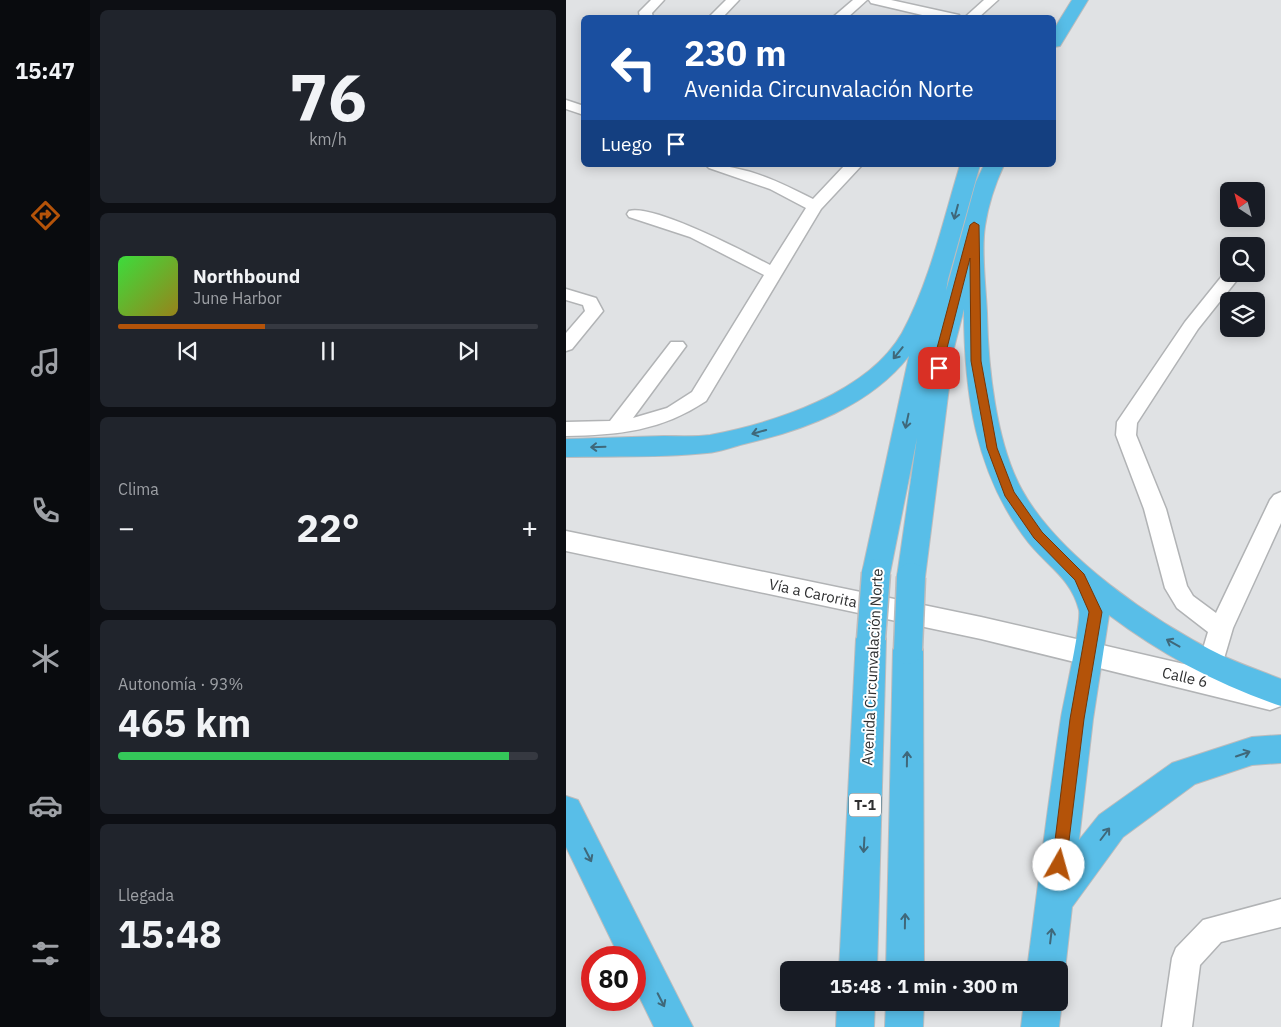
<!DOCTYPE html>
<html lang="es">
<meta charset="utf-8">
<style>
:root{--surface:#171b24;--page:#20242c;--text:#f1f3f6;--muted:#9ea1a6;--line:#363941;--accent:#b45309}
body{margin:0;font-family:"IBM Plex Sans",sans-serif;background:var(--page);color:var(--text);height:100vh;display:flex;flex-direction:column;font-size:19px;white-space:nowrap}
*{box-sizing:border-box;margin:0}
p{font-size:16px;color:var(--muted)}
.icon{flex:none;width:28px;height:28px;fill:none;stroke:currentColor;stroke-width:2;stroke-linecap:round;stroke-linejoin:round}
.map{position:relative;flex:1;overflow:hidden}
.sheet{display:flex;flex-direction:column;gap:10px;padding:10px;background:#0d0f14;width:476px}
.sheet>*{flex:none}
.guide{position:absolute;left:15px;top:15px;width:475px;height:152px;border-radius:8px;box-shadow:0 2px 12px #0003;background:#1a4fa0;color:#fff;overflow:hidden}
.needle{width:32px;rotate:324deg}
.buttons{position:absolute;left:654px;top:182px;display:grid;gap:10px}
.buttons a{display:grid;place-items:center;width:45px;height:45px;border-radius:8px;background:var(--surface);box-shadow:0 2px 12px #0003;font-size:25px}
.speed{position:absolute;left:15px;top:946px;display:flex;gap:10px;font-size:25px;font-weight:700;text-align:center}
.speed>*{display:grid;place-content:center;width:65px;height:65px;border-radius:50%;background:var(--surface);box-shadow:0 2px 12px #0003;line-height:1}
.speed .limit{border:8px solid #d22;background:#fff;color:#111}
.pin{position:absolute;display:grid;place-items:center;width:42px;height:42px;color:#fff;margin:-21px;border-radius:10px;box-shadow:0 2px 8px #0006}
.me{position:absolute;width:55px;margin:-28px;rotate:7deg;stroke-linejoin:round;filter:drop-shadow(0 0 4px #0008)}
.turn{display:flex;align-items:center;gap:18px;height:105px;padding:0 20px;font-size:22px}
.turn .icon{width:65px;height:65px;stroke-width:2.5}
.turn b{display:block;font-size:35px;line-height:42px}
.then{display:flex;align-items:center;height:48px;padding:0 20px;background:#0003;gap:10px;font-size:19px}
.big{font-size:38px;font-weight:700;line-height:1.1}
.sheet .card{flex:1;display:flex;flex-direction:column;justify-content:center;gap:8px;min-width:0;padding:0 18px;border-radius:8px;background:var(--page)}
.sheet .dial{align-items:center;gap:0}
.dial b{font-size:65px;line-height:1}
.song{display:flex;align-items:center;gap:15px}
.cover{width:60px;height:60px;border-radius:8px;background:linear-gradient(135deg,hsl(120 70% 55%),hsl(50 70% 35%))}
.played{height:5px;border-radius:2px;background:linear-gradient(90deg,var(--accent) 35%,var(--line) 35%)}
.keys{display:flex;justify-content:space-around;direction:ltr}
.heat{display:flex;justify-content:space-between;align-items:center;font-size:28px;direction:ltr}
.charge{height:8px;border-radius:4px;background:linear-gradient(90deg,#34c759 93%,var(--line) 0)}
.trip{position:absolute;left:214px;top:961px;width:288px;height:50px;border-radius:8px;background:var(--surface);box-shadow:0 2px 12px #0003;font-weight:700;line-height:50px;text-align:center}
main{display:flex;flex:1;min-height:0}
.tab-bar{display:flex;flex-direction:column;width:90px;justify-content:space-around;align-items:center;background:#090b0e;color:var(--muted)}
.tab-bar .icon{width:35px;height:35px}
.tab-bar .current{color:var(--accent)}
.tab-bar b{font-size:22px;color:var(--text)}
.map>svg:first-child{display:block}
</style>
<main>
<nav class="tab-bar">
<b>15:47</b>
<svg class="icon current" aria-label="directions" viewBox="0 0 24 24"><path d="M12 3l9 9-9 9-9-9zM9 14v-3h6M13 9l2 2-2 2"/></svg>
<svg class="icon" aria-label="music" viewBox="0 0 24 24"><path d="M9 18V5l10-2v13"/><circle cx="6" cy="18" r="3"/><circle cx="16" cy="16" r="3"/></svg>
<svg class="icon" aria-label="phone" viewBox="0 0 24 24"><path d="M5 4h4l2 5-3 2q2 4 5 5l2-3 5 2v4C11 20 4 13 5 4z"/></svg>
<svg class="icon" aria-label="climate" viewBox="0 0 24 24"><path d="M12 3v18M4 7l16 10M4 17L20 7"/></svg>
<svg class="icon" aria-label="car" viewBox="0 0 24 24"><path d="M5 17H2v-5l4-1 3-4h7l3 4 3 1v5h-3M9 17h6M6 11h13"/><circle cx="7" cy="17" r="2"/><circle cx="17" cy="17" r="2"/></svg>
<svg class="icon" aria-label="filters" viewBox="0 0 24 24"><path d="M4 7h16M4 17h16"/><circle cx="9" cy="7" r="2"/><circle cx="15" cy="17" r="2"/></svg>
</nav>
<section class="sheet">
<div class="card dial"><b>76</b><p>km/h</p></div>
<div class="card">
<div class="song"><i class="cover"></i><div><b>Northbound</b><p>June Harbor</p></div></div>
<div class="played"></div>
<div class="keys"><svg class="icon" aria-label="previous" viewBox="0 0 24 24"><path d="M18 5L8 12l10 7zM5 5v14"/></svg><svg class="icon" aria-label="pause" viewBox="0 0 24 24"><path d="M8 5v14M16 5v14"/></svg><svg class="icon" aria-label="next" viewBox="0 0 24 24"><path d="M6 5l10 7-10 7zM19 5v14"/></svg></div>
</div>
<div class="card"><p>Clima</p>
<div class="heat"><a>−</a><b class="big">22°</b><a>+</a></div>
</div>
<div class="card"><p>Autonomía · 93%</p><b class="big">465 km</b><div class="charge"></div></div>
<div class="card"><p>Llegada</p><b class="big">15:48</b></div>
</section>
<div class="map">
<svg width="715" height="1027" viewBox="0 0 715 1027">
<rect width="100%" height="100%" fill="#e0e2e4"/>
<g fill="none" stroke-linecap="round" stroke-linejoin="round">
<g stroke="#b1b3b5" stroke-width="3">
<g id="minor">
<path d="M85 0H98L86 13 87 18H74L73 12Z"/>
<path d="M160 0H173L156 18H142Z"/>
<path d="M287 0H301L281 18H266Z"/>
<path d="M303 0H325L393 15 394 18H369L305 3Z"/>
<path d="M418 0H432L412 18H398Z"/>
<path d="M0 100 18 106V115L0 109Z"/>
<path d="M140 165C179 165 213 182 247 199L279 165H296L255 209 140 401C95 431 53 435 0 436V422L44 421 105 342H117L120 346 67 418 101 408 126 392 198 275 124 237 63 217 61 214 63 211C88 204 179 252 204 265L240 208 204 189 143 168Z"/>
<path d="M662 275 668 276 671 280 632 329 571 423 570 435 600 509 621 586 627 596 650 613 704 500 708 495 715 492V523L667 628 652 679 649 686 640 689 631 686 628 679 642 632 611 608 599 588 578 509 550 435 551 422 619 322 656 276Z"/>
<path d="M0 289 30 298 37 311 6 349 0 351V333L19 311 17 305 0 300Z"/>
<path d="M715 899V927L655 942 634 965 626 1027H596L606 958 610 948 637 920Z"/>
</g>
</g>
<g stroke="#b1b3b5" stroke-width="3">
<path id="tertiary" d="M0 531 415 617 704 684 715 688V706L704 710 415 639 0 551Z"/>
</g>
<g stroke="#bcbcbd" stroke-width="2">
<g id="trunk">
<path d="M506 0H522L494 46 488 47V29Z"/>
<path d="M394 165H414L382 279 380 291 410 182 418 165H438C429 184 422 206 419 226 415 251 420 288 421 313 422 367 430 443 456 490 493 557 587 621 655 655 674 664 695 671 715 679V706C653 685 596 655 543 615L527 719 513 840 533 815 606 763 686 737 715 735V763L686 765 629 784 557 837 506 907 499 970 492 984V970H461C472 886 482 802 495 718 498 700 516 622 513 610 505 578 481 566 462 542 409 474 398 392 398 309L388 348 359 577 355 585 345 588 335 585 331 577 351 438 324 573 320 581 310 584 300 581 296 573 343 356C304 406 239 430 178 444 166 447 154 452 141 453 95 458 47 456 0 457V439C33 438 66 437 98 436 113 436 129 437 144 435 208 423 302 393 336 333 364 281 377 221 394 165Z"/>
<path d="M305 627 316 630 320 639 311 970H273L290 639 294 630Z"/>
<path d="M342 638 353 641 357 650 358 970H320L327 650 331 641Z"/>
<path d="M0 796 12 800 127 1027H88L69 988V958H54L0 847Z"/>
<path d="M492 993 496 1002 493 1027H455L458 1002H492Z"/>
<path d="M271 1002H309L308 1027H270Z"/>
<path d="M320 1002H358L357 1027H319Z"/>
</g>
</g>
<use href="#minor" fill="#fff" fill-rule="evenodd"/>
<use href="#tertiary" fill="#fff" fill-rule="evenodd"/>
<use href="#trunk" fill="#58bee8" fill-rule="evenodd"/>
<g stroke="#bcbcbd" stroke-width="31" stroke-linecap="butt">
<g id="trunk-bridge">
<path d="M305 639 310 573"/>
<path d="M342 650 345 577"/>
</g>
</g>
<use href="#trunk-bridge" stroke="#58bee8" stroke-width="28"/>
</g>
<defs><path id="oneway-shaft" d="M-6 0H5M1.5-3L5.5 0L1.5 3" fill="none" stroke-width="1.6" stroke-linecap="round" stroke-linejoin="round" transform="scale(1.25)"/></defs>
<g stroke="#3f687a">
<use href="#oneway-shaft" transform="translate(390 212) rotate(105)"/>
<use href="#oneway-shaft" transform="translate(332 353) rotate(129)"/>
<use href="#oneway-shaft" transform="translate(341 421) rotate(102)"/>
<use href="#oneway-shaft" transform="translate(193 432) rotate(164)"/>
<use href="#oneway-shaft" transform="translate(32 447) rotate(178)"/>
<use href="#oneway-shaft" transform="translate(607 643) rotate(-151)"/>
<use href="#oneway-shaft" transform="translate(677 754) rotate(-19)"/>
<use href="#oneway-shaft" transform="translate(341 759) rotate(-89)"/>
<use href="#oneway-shaft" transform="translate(539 834) rotate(-53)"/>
<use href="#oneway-shaft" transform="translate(298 845) rotate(93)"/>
<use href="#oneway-shaft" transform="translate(22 855) rotate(63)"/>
<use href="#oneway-shaft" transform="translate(339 921) rotate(-89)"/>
<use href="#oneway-shaft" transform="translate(485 936) rotate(-83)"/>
<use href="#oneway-shaft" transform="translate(95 1000) rotate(63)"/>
</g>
<path fill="#b45309" stroke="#753606" d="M408 222 413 225 415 361 431 448 448 492 476 532 518 574 536 612 518 719 500 865 498 870 493 872 488 870 486 865 504 719 523 612 509 580 468 538 439 496 421 448 405 361 404 258 381 348 378 368 373 371 368 368 371 348 404 225Z"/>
<g text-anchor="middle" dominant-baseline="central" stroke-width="4" stroke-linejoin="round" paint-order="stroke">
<rect fill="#fff" stroke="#6d6d6e" stroke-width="1" x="283" y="793.5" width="32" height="23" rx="4"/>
<g font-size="14" font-weight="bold" fill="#2e2f30">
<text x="299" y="805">T-1</text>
</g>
<g font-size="15" fill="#2e2f30" stroke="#fff">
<text transform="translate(247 593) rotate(12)">Vía a Carorita</text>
<text transform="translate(306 667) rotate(-87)">Avenida Circunvalación Norte</text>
<text transform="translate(619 677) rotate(13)">Calle 6</text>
</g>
</g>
</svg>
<div class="buttons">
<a><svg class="needle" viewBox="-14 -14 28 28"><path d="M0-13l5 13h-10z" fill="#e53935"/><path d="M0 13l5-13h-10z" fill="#9ea1a6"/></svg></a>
<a><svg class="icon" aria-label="search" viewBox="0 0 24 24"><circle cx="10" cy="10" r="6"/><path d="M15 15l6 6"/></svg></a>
<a><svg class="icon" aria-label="layers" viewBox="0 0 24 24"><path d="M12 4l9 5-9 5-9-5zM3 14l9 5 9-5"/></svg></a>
</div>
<div class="speed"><div class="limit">80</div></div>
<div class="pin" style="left:373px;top:368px;background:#d93025"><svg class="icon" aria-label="arrive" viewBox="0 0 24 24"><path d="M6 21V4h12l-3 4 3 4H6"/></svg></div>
<svg class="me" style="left:493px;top:865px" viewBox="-20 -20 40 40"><circle r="19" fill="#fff"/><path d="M0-13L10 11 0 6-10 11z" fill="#b45309"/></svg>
<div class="trip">15:48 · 1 min · 300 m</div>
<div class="guide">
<div class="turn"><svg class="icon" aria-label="left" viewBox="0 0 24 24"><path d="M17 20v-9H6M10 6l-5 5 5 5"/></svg><div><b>230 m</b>Avenida Circunvalación Norte</div></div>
<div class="then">Luego<svg class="icon" aria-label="arrive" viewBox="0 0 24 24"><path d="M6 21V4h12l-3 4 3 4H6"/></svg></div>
</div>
</div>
</main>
